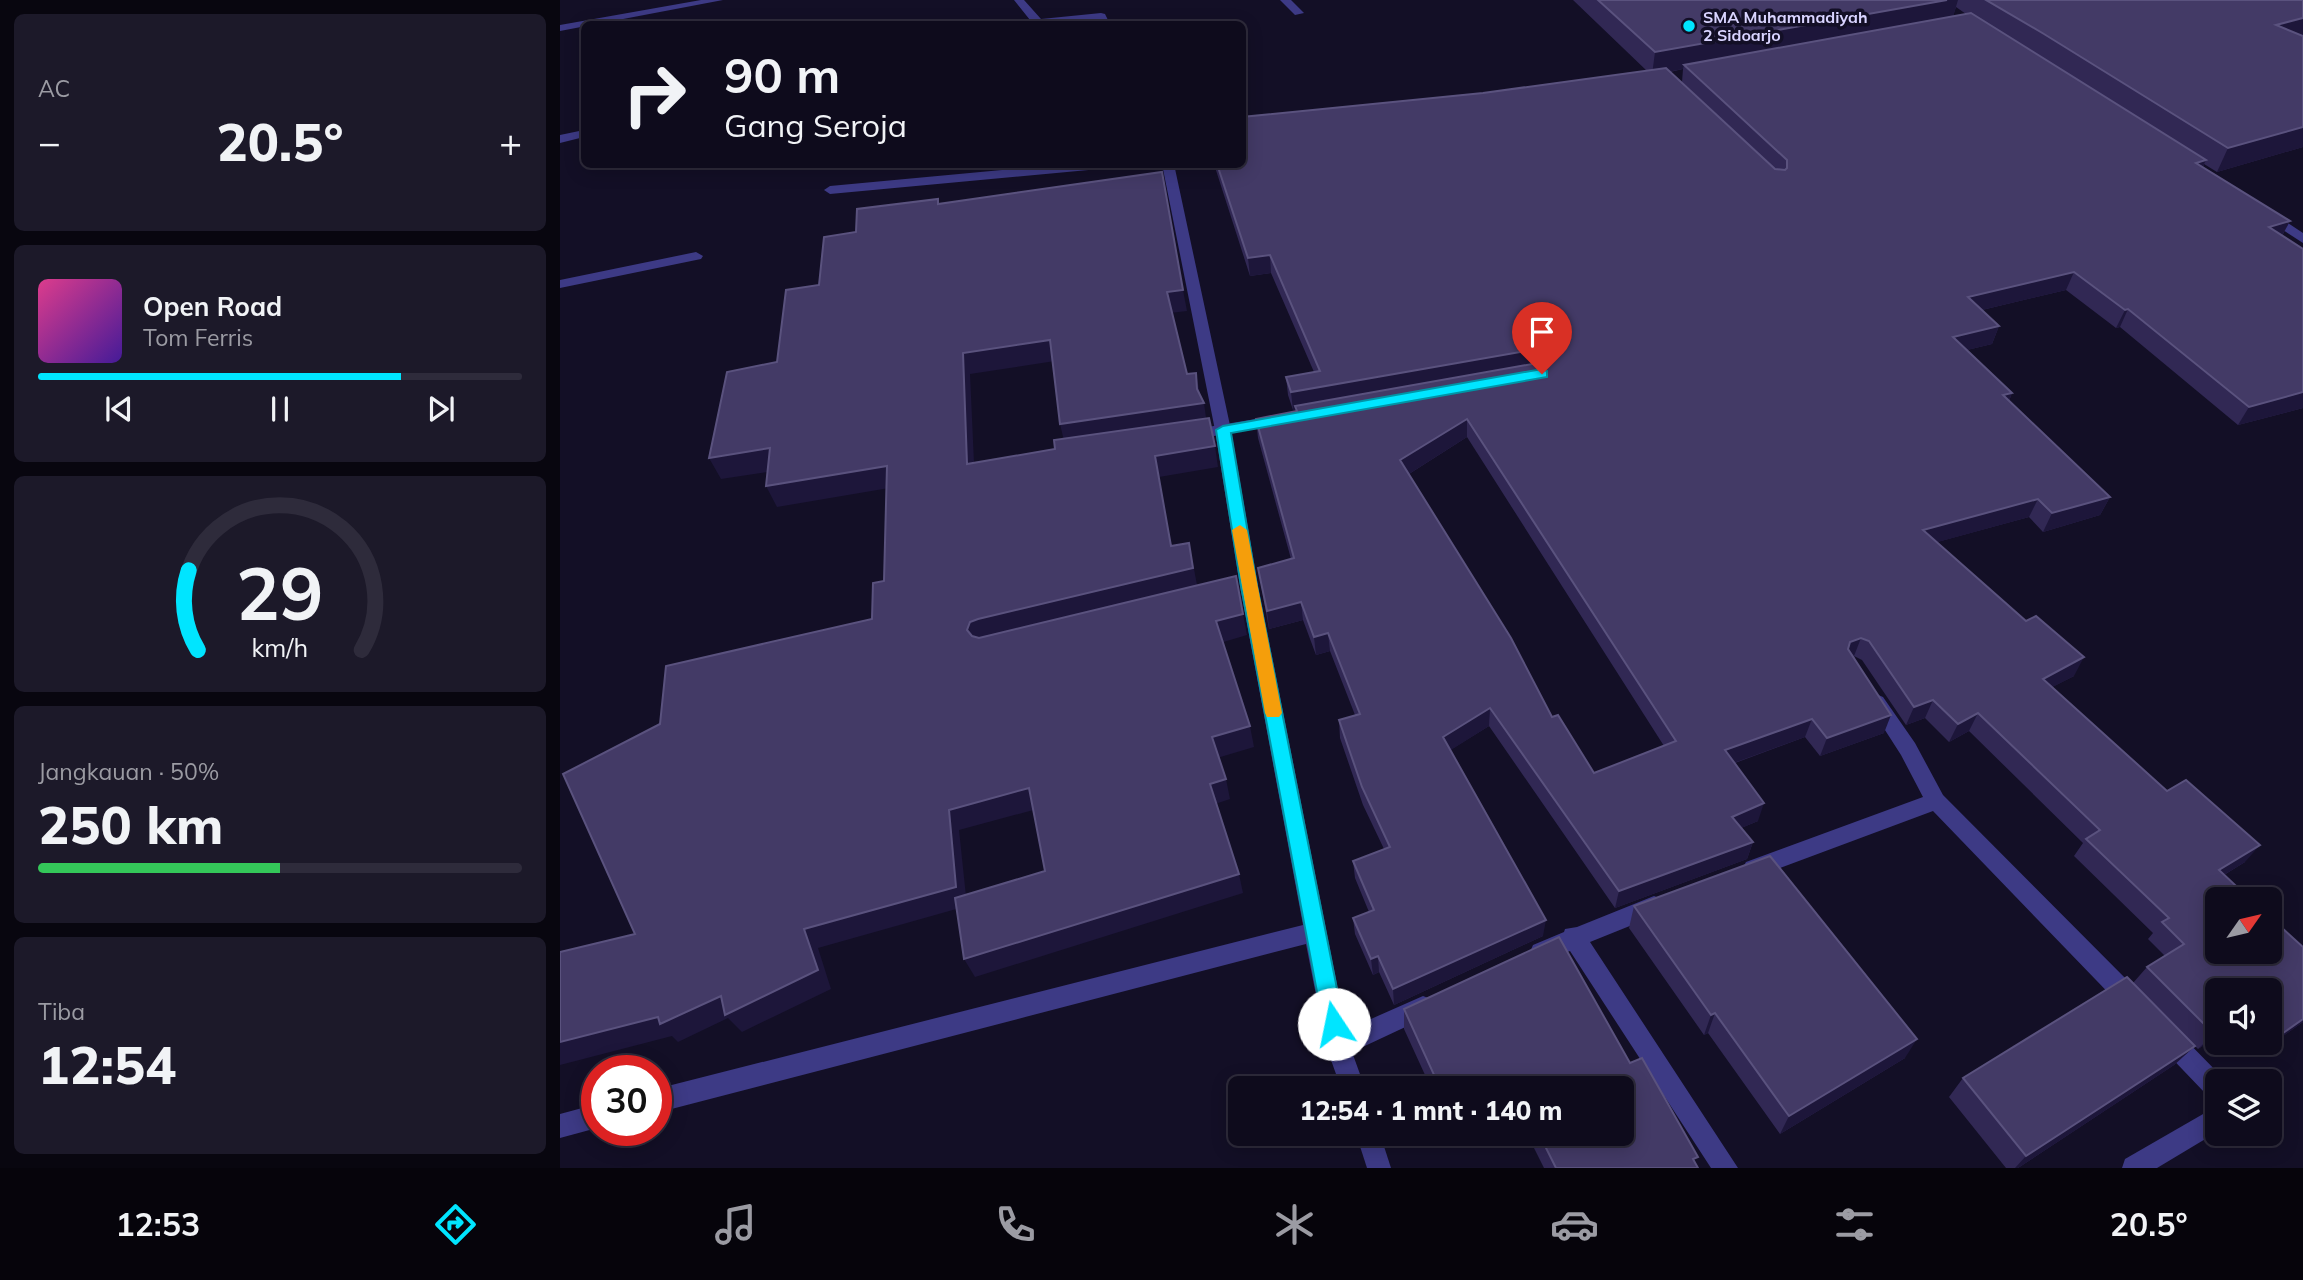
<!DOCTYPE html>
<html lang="id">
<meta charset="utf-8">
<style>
:root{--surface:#0e0b1c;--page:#1c1929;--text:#f1f3f6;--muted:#9b9ba3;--line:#2e2b3b;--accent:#00e5ff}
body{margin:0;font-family:Mulish,sans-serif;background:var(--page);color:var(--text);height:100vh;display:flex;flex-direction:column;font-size:26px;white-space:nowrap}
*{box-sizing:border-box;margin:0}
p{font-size:23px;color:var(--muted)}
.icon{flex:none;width:38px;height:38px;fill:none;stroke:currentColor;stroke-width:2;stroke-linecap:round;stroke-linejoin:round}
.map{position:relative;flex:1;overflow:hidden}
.drawer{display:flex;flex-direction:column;gap:14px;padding:14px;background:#08060f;width:560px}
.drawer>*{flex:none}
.banner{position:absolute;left:21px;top:21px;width:665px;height:147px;border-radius:10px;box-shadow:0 4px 18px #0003,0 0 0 2px var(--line);background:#0e0b1c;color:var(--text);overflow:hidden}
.needle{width:46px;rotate:56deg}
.buttons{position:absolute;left:1645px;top:887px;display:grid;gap:14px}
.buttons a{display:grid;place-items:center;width:77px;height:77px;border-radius:10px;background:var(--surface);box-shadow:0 4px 18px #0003,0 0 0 2px var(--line);font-size:35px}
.speed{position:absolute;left:21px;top:1055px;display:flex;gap:14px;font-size:35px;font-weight:700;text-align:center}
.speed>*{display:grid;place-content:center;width:91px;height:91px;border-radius:50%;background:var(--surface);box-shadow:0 4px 18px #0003,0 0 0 2px var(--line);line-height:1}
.speed .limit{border:10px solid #d22;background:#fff;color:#111}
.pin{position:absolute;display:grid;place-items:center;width:60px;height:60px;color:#fff;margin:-72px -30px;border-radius:50% 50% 50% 0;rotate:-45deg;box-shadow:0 0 7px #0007}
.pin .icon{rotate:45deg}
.me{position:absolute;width:77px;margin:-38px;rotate:349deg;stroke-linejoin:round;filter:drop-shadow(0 0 5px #0008)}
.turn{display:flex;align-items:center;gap:24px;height:147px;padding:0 28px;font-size:32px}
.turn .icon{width:91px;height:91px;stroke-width:2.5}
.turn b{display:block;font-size:49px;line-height:60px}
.big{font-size:52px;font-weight:800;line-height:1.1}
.drawer .widget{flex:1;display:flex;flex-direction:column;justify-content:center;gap:10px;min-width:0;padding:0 24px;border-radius:10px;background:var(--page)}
.drawer .dial{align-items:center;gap:0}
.dial svg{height:182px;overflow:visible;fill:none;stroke:var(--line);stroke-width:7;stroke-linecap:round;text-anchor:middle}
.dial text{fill:var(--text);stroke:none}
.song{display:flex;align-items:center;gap:21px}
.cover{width:84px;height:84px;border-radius:10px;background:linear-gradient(135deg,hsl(330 70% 55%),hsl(260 70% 35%))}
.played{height:7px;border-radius:4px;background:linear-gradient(90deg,var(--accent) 75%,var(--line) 75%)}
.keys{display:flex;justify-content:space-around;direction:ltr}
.heat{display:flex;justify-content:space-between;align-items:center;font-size:38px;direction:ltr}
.charge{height:10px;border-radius:5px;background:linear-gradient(90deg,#34c759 50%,var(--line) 0)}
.trip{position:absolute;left:668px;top:1076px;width:406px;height:70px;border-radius:10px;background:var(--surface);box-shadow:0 4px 18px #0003,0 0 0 2px var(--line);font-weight:800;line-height:70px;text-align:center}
.tabs{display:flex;height:112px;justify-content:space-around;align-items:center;background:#06040b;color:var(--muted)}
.tabs .icon{width:49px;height:49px}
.tabs .current{color:var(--accent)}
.tabs b{font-size:32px;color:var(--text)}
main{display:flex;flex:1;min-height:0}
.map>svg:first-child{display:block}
</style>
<main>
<section class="drawer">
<div class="widget"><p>AC</p>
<div class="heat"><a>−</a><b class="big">20.5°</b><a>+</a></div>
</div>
<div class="widget">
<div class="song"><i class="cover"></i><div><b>Open Road</b><p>Tom Ferris</p></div></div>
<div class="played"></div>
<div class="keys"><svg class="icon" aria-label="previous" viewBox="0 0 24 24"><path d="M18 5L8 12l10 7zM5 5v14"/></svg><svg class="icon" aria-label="pause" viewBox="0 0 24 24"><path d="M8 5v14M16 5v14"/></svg><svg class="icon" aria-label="next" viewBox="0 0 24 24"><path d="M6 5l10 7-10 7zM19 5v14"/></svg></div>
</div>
<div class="widget dial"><svg viewBox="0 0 100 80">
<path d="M14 69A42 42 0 1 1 86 69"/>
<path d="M14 69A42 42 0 0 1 10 34" stroke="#00e5ff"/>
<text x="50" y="56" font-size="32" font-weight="700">29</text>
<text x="50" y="72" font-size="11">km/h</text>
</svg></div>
<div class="widget"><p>Jangkauan · 50%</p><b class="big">250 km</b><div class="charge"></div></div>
<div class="widget"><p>Tiba</p><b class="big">12:54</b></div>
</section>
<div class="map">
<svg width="1743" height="1168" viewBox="0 0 1743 1168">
<rect width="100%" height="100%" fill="#130f26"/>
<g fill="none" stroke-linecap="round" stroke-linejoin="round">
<g fill="#3d3a85" fill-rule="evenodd">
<path d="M141 0H163L0 31V25Z"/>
<path d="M454 0H464L481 19 541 13 545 14 550 24H540L538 19 460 24 470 20Z"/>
<path d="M720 0H731L744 13 735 15Z"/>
<path d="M24 130V137L0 143V135Z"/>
<path d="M136 252 143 256 141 259 0 288V280Z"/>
<path d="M720 415 728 420 725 424 630 440 622 435 630 430Z"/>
</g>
<g fill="#3d3a85" fill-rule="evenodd">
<path d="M505 164H556L550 168 270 194 264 190 270 186Z"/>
<path d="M602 164H614L671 430 698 586 786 1030 863 996 871 999 874 1007 871 1015 792 1052 805 1088H781L766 1046 746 944 96 1113V1089L743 925 680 586 655 430Z"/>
<path d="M1708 210 1743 233V243L1703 217V211Z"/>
<path d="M1316 694 1323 697 1355 743 1383 795 1580 993 1583 1001 1580 1009 1572 1012 1564 1009 1373 811 1193 878 1186 876 1182 869 1186 862 1363 797 1341 755 1307 702 1309 697Z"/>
<path d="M1094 896 1102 899 1105 906 1102 913 1030 942 1178 1168H1151L1010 951 981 962 973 959 970 952 973 945 1004 932 1005 929 1017 927Z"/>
<path d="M1609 1028 1617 1031 1663 1078 1665 1082H1657V1105L1649 1101 1645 1093 1601 1047 1597 1039 1601 1031Z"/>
<path d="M37 1104V1128L0 1138V1114Z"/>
<path d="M1657 1106V1132L1597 1168H1562L1565 1159Z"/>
<path d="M796 1134H820L831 1168H807Z"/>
</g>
</g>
<g fill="#312854" fill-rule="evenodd">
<path d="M1013 0H1743V147L1657 172 1644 164 1643 167 1730 221 1722 236 1743 408 1678 425 1560 327 1556 328 1506 290 1422 310 1439 326 1432 344 1407 350 1452 393 1449 401 1550 497 1540 515 1483 532 1469 517 1377 542 1514 676 1492 687 1685 862 1664 875 1743 1022 1702 1051 1694 1043H1710V990H1657V1037L1638 1049 1635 1046 1614 1065 1458 1168H1446L1389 1097 1403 1078 1573 983 1587 967 1605 956 1588 939 1593 933 1514 856 1523 843 1409 731 1389 742 1365 718 1346 725 1302 660 1294 656 1324 733 1260 756 1245 737 1175 763 1198 821 1181 828 1193 842 1187 859 1055 908 929 726 890 750 983 936 834 1005 819 972 813 975 795 934 793 918 809 912 795 878 793 861 824 849 803 805 780 738 779 720 795 715 770 651 756 655 743 620 709 629 698 568 731 559 698 438 696 419 736 411V410H733L728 395 726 377 754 372 711 273 690 276 654 164H682L923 93 1087 71ZM1396 7 1406 14 1393 16ZM1123 69 1122 82 1199 154 1110 72ZM907 437 1104 746 1034 773 992 717 849 474Z"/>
<path d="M1074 906 1345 1058 1220 1134 1148 1033 1144 1035 1069 928Z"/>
<path d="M844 1009 1070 1063 1138 1168H984L967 1134H1062V1088H871L844 1029Z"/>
</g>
<g fill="#1d163a">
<path d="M1387 0H1398L1392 20 1124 65 1123 69 1092 75 1095 52Z"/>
<path d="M1743 18V38L1716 25Z"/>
<path d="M1743 127V147L1657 172 1668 148Z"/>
<path d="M1646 160 1638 177 1636 163Z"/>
<path d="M1730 221 1720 239 1709 227Z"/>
<path d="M710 255 711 273 690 276 688 258Z"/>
<path d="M1514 272 1506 290 1401 315 1408 297Z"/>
<path d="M623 290 627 311 610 313 607 292Z"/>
<path d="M1568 309 1560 327 1556 328 1565 310Z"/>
<path d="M1439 326 1432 344 1386 355 1393 337Z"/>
<path d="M490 340 495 361 410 374 415 485 407 464 403 353Z"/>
<path d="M983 348 982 366 735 406 736 410H733L731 392Z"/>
<path d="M636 373 640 394 644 403 647 425 505 445 500 424 637 389Z"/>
<path d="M1743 392V408L1678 425 1689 407Z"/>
<path d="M1452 393 1445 411 1443 395Z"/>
<path d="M907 419V437L841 479 840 460Z"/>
<path d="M655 446 658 467 599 477 615 567 595 456Z"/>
<path d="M210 448 221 470 161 479 149 458Z"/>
<path d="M327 466 335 487 217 507 206 486Z"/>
<path d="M1550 497 1540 515 1483 532 1492 513Z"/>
<path d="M1478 499 1469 517 1356 548 1363 530Z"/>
<path d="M629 543 638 590 416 651 407 630 410 622Z"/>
<path d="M741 602 743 620 709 629 707 611Z"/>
<path d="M683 614 687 635 660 643 656 621Z"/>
<path d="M768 633 770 651 756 655 754 637Z"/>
<path d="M1301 638 1294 656 1284 660 1290 642Z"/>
<path d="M1524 657 1514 676 1473 697 1483 679Z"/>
<path d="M1373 700 1365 718 1346 725 1354 707Z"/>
<path d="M930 708 929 726 883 755V737Z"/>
<path d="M1418 713 1409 731 1389 742 1398 724Z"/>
<path d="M1331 715 1324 733 1260 756 1267 738Z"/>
<path d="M1252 719 1245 737 1160 768 1165 750Z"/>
<path d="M690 726 694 747 657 758 652 737Z"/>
<path d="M666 779 670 799 655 804 650 784Z"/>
<path d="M469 788 477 809 399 830 407 906 258 948 271 989 182 1032 168 1018 118 1042 112 1036 0 1065V1042L244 929 389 810Z"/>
<path d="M1204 803 1198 821 1167 834 1172 817Z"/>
<path d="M1193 842 1187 859 1055 908 1059 891Z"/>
<path d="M1700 845 1685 862 1644 887 1659 870Z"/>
<path d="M679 874 683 893 415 977 404 959Z"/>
<path d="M986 920 983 936 834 1005 833 989Z"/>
<path d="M818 956 819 972 813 975 811 959Z"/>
<path d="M1155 1013 1148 1033 1144 1035 1151 1015Z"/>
<path d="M1743 1019V1022L1702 1051 1719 1036Z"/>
<path d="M1657 1032V1037L1638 1049 1654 1034Z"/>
<path d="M1357 1039 1345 1058 1220 1134 1229 1116Z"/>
<path d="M1635 1046 1614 1065 1458 1168H1455L1466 1156Z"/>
<path d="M894 1134H905L894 1139Z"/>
</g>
<g fill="#433a66" stroke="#5a527e" stroke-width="2" fill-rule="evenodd">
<path d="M1038 0H1387L1095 52Z"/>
<path d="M1426 0H1743V18L1716 25 1743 36V127L1668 148 1484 34Z"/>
<path d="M1411 13 1646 160 1636 163 1730 221 1709 227 1743 249V392L1689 407 1568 309 1565 310 1514 272 1408 297 1439 326 1393 337 1452 393 1443 395 1550 497 1492 513 1478 499 1363 530 1466 621 1476 616 1524 657 1483 679 1607 791 1626 780 1700 845 1659 870 1691 900H1657V952H1710V917L1743 947V1019L1719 1036 1710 1027V990H1657V1032L1654 1034 1587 967 1624 944 1602 922 1609 918 1526 839 1540 830 1418 713 1398 724 1373 700 1354 707 1309 641 1301 638 1290 642 1288 649 1331 715 1267 738 1252 719 1165 750 1204 803 1172 817 1193 842 1059 891 930 708 883 737 986 920 833 989 818 956 811 959 793 918 814 910 793 861 830 847 802 787 779 720 800 714 768 633 754 637 741 602 707 611 698 568 734 558 696 419 737 411 735 406 989 361 993 355 983 348 731 392 726 377 760 371 710 255 688 258 657 164H682V117L923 93 1106 68 1215 169 1225 170 1227 168V160L1124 65ZM907 419 1116 741 1034 773 998 715 992 717 951 638 840 460Z"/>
<path d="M602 172 623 290 607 292 627 374 636 373 637 389 644 403 500 424 490 340 403 353 407 464 495 449 494 440 649 418 655 446 595 456 611 546 629 543 633 568 418 619 410 622 407 630 412 636 419 638 676 576 683 614 656 621 690 726 652 737 666 779 650 784 679 874 404 959 395 898 485 871 469 788 389 810 396 887 244 929 258 970 165 1015 161 996 100 1024 98 1017 0 1042V952L75 934 3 774 100 724 106 666 312 619 313 583 324 581 327 466 206 486 210 448 149 458 167 372 217 362 226 290 259 285 264 237 296 232 297 209 378 199V204Z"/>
<path d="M1210 856 1357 1039 1229 1116 1155 1013 1151 1015 1074 906Z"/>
<path d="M999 937 1070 1063 1082 1058 1138 1157 1133 1159 1138 1168H996L979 1134H1062V1088H880L844 1009Z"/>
<path d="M1567 977 1635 1046 1466 1156 1403 1078Z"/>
</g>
<path fill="#00e5ff" stroke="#0095a6" stroke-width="2" d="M982 369 987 371V377L671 433 697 586 784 1024 781 1031 774 1034 766 1031 763 1024 681 586 656 430 663 426Z"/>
<path fill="#f59e0b" d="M680 525 687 530 722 713 719 717H707L705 713 672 530Z"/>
<circle fill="#00e5ff" stroke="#130f26" stroke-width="2.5" cx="1129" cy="26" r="7"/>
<g text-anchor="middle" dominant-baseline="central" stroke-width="7" stroke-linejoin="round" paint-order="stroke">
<g font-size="16" font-weight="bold" fill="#d9d4ff" stroke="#130f26" text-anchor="start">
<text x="1143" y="17">SMA Muhammadiyah<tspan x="1143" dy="18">2 Sidoarjo</tspan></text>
</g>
</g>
</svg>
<div class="buttons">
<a><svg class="needle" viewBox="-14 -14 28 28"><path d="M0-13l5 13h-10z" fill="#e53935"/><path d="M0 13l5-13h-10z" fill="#9b9ba3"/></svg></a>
<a><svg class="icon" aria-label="sound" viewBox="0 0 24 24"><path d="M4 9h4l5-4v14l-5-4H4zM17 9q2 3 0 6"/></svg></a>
<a><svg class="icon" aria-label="layers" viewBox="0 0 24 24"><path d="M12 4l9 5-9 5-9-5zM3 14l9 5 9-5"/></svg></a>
</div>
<div class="speed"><div class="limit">30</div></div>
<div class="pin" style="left:982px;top:374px;background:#d93025"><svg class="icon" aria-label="arrive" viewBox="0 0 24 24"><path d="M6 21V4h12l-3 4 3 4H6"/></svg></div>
<svg class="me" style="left:774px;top:1024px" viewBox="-20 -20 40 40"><circle r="19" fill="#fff"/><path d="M0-13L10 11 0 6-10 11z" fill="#00e5ff"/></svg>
<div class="trip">12:54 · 1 mnt · 140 m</div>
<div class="banner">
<div class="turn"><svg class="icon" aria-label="right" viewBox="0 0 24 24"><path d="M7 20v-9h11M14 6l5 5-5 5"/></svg><div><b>90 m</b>Gang Seroja</div></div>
</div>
</div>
</main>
<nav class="tabs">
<b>12:53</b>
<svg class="icon current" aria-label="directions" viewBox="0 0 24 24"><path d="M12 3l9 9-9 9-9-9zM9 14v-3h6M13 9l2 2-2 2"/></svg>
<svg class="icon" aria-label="music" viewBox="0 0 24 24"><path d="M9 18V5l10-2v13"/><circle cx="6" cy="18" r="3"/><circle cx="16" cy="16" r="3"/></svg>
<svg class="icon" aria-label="phone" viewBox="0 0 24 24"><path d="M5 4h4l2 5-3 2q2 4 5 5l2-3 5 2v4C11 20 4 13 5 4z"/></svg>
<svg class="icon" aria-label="climate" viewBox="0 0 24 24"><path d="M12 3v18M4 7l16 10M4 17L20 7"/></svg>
<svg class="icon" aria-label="car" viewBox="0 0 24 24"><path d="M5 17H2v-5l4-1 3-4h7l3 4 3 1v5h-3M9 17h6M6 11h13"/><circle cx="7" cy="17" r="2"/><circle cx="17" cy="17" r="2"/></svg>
<svg class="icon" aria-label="filters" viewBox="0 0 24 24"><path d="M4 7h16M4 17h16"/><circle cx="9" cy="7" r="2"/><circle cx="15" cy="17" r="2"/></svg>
<b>20.5°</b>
</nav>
